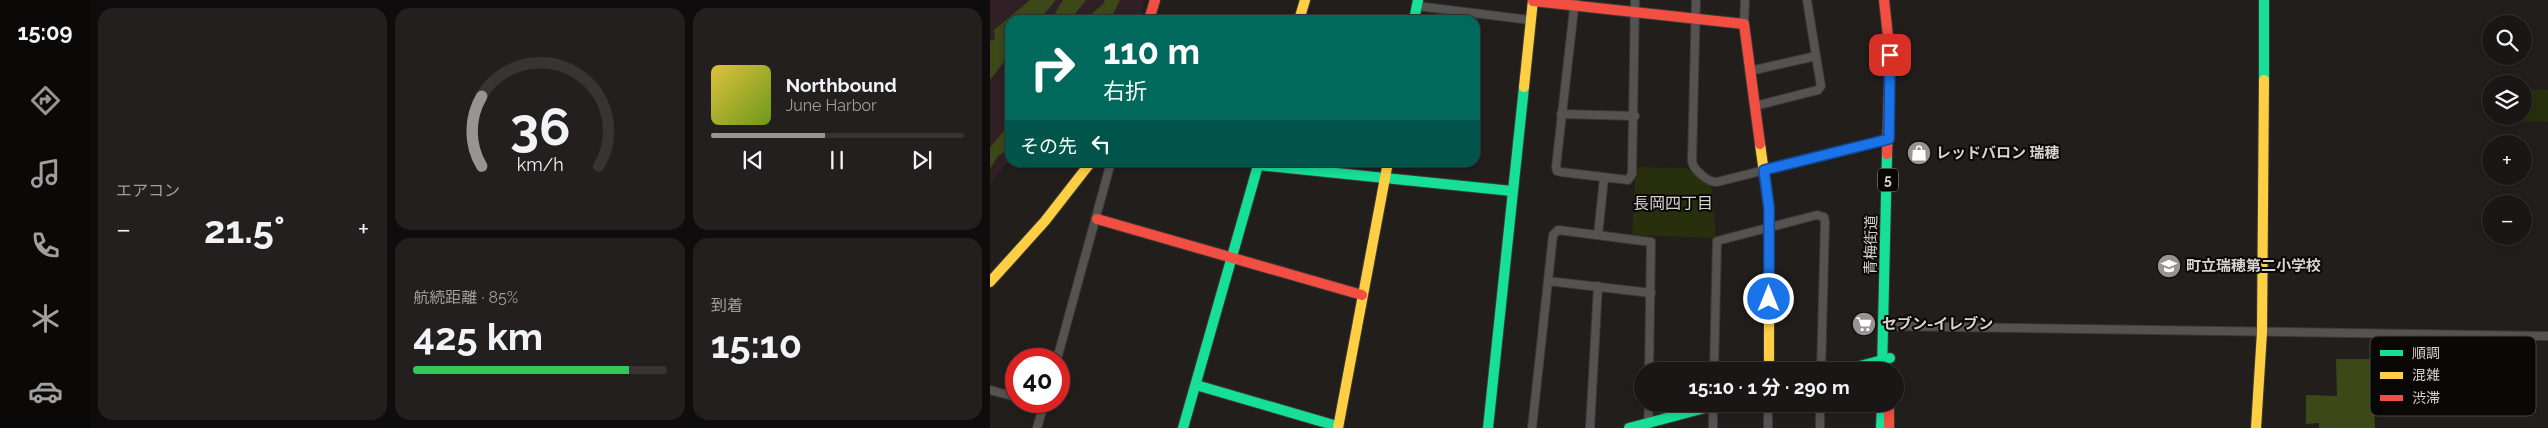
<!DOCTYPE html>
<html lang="ja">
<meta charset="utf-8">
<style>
:root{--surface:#191615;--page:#221f1e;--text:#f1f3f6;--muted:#9f9fa0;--line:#373534;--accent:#979491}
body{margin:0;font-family:Raleway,"Noto Sans JP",sans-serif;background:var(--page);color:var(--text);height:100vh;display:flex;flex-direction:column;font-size:19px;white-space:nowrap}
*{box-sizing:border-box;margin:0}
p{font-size:16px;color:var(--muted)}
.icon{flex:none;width:28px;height:28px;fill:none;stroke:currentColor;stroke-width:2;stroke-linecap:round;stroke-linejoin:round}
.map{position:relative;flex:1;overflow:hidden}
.sheet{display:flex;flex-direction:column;gap:8px;padding:8px;background:#0e0c0c;width:900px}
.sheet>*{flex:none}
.guide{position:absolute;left:15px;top:15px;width:475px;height:152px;border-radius:15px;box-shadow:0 2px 8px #0003,0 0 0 1px var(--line);background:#00695c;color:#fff;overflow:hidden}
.tools{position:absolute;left:1492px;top:15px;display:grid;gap:10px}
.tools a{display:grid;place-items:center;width:50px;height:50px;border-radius:50%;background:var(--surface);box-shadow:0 2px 8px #0003,0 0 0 1px var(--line);font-size:25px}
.speed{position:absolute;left:15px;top:348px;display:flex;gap:10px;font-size:25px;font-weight:700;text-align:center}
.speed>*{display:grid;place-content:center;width:65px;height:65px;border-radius:50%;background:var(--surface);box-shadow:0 2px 8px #0003,0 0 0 1px var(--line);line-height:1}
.speed .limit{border:8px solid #d22;background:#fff;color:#111}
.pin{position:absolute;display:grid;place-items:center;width:42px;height:42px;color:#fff;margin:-21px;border-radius:10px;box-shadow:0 2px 8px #0006}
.me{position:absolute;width:55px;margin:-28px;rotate:0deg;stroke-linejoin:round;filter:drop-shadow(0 0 4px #0008)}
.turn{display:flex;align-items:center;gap:18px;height:105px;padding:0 15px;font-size:22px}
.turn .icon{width:65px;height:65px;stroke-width:2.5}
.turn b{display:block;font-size:35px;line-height:42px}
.then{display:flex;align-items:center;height:48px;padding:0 15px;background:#0003;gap:10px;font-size:19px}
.big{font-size:38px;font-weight:700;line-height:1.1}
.sheet .tile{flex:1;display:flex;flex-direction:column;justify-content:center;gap:8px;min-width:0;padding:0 18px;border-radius:15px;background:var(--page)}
.sheet .dial{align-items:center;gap:0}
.dial svg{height:130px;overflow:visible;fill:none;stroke:var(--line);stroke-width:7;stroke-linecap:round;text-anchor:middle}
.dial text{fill:var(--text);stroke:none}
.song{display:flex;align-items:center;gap:15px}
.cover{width:60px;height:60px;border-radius:8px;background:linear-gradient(135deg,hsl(50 70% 55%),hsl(80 70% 35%))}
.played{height:5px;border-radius:2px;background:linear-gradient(90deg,var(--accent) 45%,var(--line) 45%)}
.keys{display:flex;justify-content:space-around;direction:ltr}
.heat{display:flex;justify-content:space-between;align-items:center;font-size:28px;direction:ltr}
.charge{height:8px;border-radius:4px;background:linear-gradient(90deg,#34c759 85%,var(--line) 0)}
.sheet .tiles{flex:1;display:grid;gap:8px;grid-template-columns:repeat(3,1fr)}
.tile:first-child{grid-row:span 2}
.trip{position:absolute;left:644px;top:362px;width:270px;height:50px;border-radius:25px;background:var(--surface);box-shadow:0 2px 8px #0003,0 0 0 1px var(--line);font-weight:700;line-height:50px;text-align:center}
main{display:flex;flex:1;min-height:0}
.dock{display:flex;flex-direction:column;width:90px;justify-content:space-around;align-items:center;background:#0a0908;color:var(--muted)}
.dock .icon{width:35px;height:35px}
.dock .selected{color:var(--accent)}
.dock b{font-size:22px;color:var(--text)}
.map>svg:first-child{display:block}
</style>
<main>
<nav class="dock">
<b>15:09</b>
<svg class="icon selected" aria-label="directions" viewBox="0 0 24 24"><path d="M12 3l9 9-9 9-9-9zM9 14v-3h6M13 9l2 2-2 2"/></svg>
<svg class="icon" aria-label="music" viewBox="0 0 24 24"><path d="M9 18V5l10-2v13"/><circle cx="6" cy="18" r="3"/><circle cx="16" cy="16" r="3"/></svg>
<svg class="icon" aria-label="phone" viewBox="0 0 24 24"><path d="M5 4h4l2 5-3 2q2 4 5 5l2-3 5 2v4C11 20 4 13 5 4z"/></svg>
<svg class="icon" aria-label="climate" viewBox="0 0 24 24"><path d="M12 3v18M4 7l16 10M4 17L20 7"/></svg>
<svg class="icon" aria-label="car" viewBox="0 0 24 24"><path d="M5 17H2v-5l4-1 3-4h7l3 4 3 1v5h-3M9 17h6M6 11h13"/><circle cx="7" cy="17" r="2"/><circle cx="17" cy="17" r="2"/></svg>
</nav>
<section class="sheet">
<div class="tiles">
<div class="tile"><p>エアコン</p>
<div class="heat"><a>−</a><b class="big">21.5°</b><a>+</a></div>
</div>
<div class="tile dial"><svg viewBox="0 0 100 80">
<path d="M14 69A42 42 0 1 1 86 69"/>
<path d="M14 69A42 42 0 0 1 14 26" stroke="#979491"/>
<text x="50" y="56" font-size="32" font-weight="700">36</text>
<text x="50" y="72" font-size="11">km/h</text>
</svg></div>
<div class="tile">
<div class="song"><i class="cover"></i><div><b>Northbound</b><p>June Harbor</p></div></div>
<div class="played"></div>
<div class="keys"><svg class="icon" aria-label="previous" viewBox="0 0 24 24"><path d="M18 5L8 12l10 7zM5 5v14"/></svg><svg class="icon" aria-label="pause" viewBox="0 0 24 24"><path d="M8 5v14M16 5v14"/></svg><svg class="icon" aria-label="next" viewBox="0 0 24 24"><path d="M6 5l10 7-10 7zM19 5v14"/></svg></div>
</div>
<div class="tile"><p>航続距離 · 85%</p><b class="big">425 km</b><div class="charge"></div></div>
<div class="tile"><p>到着</p><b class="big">15:10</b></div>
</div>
</section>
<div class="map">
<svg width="1558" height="428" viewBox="0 0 1558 428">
<rect width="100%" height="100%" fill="#211e1c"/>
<path fill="#302025" d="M0 0H154L149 20H20V159L0 184Z"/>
<g fill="#272f0d">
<path d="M1534 89 1558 90V122L1514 121V116H1534Z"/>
<path d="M646 167 697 168 722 188 726 238 642 235Z"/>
</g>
<g fill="#3d4818">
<path d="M40 0H66L49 20H20V54L0 80V41L5 39 4 30Z"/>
<path d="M73 0H96L80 20H61Z"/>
<path d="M115 0H130L120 20H94L113 4Z"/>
<path d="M20 123V148L8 156 0 169V148Z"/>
<path d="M1346 359H1436L1437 380 1400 381 1399 407 1384 411 1385 428H1329V423L1316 424V395L1347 396Z"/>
</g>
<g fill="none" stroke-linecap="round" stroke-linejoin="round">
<g stroke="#3b3936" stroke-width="10">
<g id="street">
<path d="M585 0 566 167 567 171 571 172 638 180 642 174 645 0"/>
<path d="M706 0 702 161C703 170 719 183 727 182L899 139"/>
<path d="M427 6 540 20"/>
<path d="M754 24 755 0"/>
<path d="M760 71 826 56 817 0"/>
<path d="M765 106 828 90 831 86 826 56"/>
<path d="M571 114 645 116"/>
<path d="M608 235 614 178"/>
<path d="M558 281 661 293"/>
<path d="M894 326 1558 336"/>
<path d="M67 359 121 162"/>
<path d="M724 371 727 241 827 215 834 217 835 222 831 371"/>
<path d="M0 390 26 397"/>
<path d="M42 401 54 405"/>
<path d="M658 426 659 404"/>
<path d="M47 428 55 401"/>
<path d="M542 428 563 235 568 230 661 242 659 371"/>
<path d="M600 428 608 286"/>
<path d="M723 428V404"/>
<path d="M778 428V404"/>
<path d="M830 428V404"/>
</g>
</g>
<g stroke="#3b3936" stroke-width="12">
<g id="fast">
<path d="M424 20 428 0"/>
<path d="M1274 80V0"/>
<path d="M268 165 522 191"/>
<path d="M851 371 900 358"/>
<path d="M892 371 897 154"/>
<path d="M206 385 347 426"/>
<path d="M193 428 269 162"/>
<path d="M498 428 534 87"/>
<path d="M639 428 730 404"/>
<path d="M891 428 892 404"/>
</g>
</g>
<g stroke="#3b3936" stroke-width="12">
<g id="slow">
<path d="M309 20 315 0"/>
<path d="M534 87 543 0"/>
<path d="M770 144 779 208V371"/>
<path d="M0 282 55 221 101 162"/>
<path d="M348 428 398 162"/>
<path d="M1266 428 1272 332 1274 80"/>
</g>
</g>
<g stroke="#3b3936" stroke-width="12">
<g id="jam">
<path d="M894 0 900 55 897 154"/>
<path d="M543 1 754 24 770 144"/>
<path d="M159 20 165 0"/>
<path d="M107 219 372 295"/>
<path d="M899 404V428"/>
</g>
</g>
<use href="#street" stroke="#555352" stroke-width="8"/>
<use href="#fast" stroke="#16e098" stroke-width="10"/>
<use href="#slow" stroke="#ffcf43" stroke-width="10"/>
<use href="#jam" stroke="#f24e42" stroke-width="10"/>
</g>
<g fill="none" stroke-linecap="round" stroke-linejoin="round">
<g stroke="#114b97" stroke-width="12">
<path id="route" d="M779 299V208L774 170 899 139 900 55"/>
</g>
<use href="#route" stroke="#1a73e8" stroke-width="9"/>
</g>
<defs>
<g id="shop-disc" transform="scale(1.25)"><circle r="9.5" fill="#979491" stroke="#0a0807"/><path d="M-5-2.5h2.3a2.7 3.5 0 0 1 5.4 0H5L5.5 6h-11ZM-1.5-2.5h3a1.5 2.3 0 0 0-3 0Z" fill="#fff"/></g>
<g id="school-disc" transform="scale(1.25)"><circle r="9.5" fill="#979491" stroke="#0a0807"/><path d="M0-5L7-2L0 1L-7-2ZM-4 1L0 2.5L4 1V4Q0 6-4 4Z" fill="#fff"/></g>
<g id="supermarket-disc" transform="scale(1.25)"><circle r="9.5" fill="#979491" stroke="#0a0807"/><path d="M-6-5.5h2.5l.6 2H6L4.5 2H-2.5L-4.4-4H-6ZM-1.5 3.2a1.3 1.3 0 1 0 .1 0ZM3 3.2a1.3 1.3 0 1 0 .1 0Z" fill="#fff"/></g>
</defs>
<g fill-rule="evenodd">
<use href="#shop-disc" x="929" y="153"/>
<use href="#school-disc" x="1179" y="266"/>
<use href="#supermarket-disc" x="874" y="324"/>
</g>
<g text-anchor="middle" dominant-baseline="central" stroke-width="4" stroke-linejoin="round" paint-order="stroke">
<rect fill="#0a0807" stroke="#999694" stroke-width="1" x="888" y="168.5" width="20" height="23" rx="4"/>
<g font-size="14" font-weight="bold" fill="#d6d3d0">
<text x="898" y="180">5</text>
</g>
<g font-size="15" font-weight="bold" fill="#d6d3d0" stroke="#0a0807" text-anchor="start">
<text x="946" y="153">レッドバロン 瑞穂</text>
<text x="1196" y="266">町立瑞穂第二小学校</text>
<text x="892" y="324">セブン-イレブン</text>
</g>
<g font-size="15" fill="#d6d3d0" stroke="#0a0807">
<text transform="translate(881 245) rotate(-89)">青梅街道</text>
</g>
<g font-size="16" fill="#d6d3d0" stroke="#0a0807">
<text x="683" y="203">長岡四丁目</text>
</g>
</g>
<rect x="1380" y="336" width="166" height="80" rx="8" fill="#0a0807" stroke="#474543" stroke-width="1"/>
<rect x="1390" y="350" width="23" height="6" fill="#16e098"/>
<rect x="1390" y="372" width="23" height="7" fill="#ffcf43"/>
<rect x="1390" y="395" width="23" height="6" fill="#f24e42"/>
<g font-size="14" fill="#d6d3d0">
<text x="1422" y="358">順調</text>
<text x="1422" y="380">混雑</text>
<text x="1422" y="403">渋滞</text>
</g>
</svg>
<div class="tools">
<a><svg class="icon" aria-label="search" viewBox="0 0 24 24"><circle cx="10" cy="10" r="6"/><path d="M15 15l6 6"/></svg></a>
<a><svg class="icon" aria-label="layers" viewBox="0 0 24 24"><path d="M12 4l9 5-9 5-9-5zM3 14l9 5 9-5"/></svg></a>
<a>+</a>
<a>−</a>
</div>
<div class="speed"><div class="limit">40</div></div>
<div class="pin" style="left:900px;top:55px;background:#d93025"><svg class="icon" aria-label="arrive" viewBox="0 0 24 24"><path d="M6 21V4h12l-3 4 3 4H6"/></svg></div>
<svg class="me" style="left:779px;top:299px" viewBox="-20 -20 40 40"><circle r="17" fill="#1a73e8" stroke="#fff" stroke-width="3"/><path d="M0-11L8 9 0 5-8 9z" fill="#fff"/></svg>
<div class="trip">15:10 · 1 分 · 290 m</div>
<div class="guide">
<div class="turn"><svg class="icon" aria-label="right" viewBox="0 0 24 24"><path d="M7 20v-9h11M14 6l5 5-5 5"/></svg><div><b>110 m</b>右折</div></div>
<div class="then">その先<svg class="icon" aria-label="left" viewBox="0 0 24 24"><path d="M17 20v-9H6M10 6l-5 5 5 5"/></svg></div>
</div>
</div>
</main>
